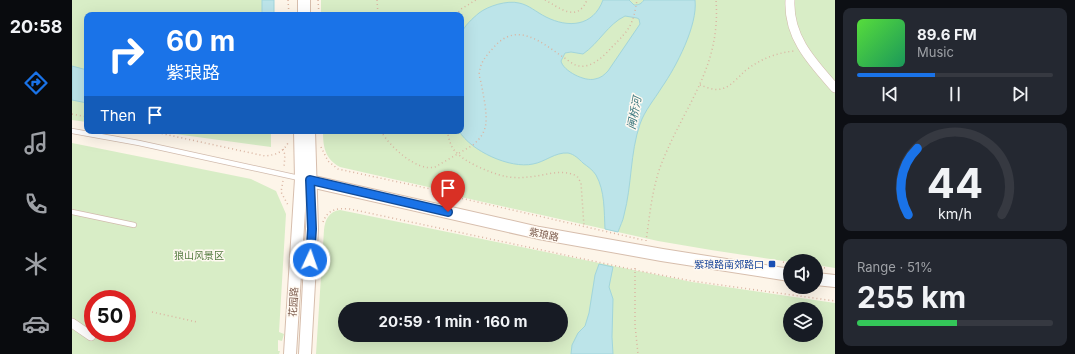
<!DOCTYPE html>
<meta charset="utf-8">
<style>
:root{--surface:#171b24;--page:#242831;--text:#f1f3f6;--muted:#9ea1a6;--line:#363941;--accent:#1a73e8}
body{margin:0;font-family:Inter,"Noto Sans SC",sans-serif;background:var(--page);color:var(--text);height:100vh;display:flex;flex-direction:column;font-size:15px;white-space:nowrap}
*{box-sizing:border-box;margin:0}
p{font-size:13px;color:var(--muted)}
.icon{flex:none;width:22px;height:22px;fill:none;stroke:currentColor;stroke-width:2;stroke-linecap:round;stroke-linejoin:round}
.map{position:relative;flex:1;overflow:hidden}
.panel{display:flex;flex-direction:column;gap:8px;padding:8px;background:#0d0f14;width:240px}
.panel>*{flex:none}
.hud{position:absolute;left:12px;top:12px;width:380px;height:122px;border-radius:8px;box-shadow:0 4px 16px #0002;background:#1a73e8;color:#fff;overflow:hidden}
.buttons{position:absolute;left:711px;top:254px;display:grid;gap:8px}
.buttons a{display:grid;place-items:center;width:40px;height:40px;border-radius:50%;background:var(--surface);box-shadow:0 4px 16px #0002;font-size:20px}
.speed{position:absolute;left:12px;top:290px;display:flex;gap:8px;font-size:20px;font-weight:700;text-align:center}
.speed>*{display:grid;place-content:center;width:52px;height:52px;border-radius:50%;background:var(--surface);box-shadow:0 4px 16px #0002;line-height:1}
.speed .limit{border:6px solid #d22;background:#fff;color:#111}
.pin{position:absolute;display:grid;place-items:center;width:34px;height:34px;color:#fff;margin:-41px -17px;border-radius:50% 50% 50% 0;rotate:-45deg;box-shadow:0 0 4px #0007}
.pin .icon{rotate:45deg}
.me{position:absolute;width:44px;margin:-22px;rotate:3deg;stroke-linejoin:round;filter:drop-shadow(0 0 3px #0008)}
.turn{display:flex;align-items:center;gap:14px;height:84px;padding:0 16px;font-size:18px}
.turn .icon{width:52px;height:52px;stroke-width:2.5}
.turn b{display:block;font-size:28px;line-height:34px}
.then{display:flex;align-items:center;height:38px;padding:0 16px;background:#0003;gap:8px;font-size:15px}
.big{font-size:30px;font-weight:700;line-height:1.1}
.panel .widget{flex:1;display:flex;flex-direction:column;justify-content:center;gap:6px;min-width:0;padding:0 14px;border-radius:8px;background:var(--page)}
.panel .dial{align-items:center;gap:0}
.dial svg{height:104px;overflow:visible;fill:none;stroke:var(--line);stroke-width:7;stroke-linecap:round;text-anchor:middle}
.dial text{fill:var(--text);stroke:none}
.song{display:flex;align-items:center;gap:12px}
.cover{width:48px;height:48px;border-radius:6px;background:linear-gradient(135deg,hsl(110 70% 55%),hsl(150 70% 35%))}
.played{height:4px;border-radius:2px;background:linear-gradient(90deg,var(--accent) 40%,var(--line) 40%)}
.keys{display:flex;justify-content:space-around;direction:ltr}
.charge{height:6px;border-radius:3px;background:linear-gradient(90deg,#34c759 51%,var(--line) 0)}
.trip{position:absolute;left:266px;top:302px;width:230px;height:40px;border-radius:20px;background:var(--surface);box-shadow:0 4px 16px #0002;font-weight:700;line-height:40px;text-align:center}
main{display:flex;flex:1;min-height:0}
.tabs{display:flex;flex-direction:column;width:72px;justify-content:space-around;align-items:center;background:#090b0e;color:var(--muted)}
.tabs .icon{width:28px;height:28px}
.tabs .on{color:var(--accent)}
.tabs b{font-size:18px;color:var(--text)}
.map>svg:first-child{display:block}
</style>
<main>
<nav class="tabs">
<b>20:58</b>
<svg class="icon on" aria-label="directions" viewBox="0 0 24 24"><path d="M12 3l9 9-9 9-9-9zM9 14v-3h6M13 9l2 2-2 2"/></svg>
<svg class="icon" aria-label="music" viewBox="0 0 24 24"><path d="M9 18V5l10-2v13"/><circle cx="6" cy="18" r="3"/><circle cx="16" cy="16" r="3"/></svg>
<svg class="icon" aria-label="phone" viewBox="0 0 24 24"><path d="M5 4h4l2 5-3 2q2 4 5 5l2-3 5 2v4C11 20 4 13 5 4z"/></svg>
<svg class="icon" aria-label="climate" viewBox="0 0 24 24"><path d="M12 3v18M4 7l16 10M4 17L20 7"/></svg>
<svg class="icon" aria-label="car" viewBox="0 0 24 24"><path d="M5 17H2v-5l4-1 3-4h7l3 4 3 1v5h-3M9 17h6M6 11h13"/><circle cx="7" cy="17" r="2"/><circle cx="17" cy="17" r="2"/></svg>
</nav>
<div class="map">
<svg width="763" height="354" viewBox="0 0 763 354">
<rect width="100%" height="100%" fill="#fdf5e9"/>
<g fill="#d8edc6" fill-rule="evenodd">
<path d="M0 0H199V15H15V122L0 120Z"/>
<path d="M249 0H763V268L744 265V261L718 262 639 250 586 241 389 197 365 189 268 167C253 159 251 147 251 131H389V15H249Z"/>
<path d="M81 131H199V147Z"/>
<path d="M0 143 179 179 204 191 214 214 207 332 212 334 210 341 206 340V351H208L207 354H0ZM21 299H55V333H21Z"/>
<path d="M268 210 620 282 763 303V354H244L252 230C253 220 257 211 268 210ZM273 309H489V335H273ZM718 309H744V335H718Z"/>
</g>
<g fill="#bce4e9" stroke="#a1d5db" fill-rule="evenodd">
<rect x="190" y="0" width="12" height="15"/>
<path d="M531 0H557L562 5C567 5 569 4 572 0H623C626 25 604 67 590 87 582 100 573 110 568 124 558 153 560 185 552 215 551 221 548 226 546 232L533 229C532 211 533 191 524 175 521 170 515 166 511 163 507 159 502 154 496 153 483 152 473 162 461 164 438 169 399 151 387 131H389C389 108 389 84 389 61 389 53 387 42 389 34 392 26 401 18 407 13 416 6 435 0 447 3 457 5 464 12 474 17 496 28 521 27 531 0ZM553 16 565 18 567 19 568 24 536 71C532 75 529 78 523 79 513 82 491 71 489 61L493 53 499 52 511 54C527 43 536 24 553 16Z"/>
<path d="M0 66 15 70V103L0 100Z"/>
<path d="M527 264 541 267 537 287 541 299 540 337 541 354H499L500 345 506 333 513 326 517 313 523 275Z"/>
</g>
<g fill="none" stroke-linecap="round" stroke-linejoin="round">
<g stroke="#d1bbad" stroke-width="6">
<g id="lane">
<path d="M0 131 67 143 227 178"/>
<path d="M0 212 62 225"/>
</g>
</g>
<g stroke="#d1bbad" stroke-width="10">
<g id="street">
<path d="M718 0C716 37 740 62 763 88"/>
<path d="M0 323 19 336"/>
</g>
</g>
<g stroke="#d7bead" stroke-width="14">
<g id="secondary">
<path d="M232 0V15"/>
<path d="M229 179 467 233 590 255 718 275"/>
<path d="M744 279 763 281"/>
<path d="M218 354 229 179 228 131"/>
<path d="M233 354 240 229 237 131"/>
</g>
</g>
<g stroke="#dab5a2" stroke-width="1.5" stroke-dasharray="1 3" stroke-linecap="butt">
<path d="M216 0 217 15"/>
<path d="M246 0 247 15"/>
<path d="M305 0 306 15"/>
<path d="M473 0C488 8 505 23 515 0"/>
<path d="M384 15 389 9 404 0"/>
<path d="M628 85C634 87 642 91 649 89 659 87 666 77 673 71 688 59 704 53 722 51"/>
<path d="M0 114 15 117"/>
<path d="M78 131 193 156C204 155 212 152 217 141"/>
<path d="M309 131C317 146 345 172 363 167L401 145C416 132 415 122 413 104 411 94 410 85 407 75 408 62 414 56 422 47 445 21 469 42 491 57 496 60 501 65 507 66 520 68 532 56 540 47 558 29 561 25 565 0"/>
<path d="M375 131C377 138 378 146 383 151 392 162 418 173 432 176 439 178 448 178 456 177 473 176 488 168 505 176L509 183 512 226"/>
<path d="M249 147 256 161 266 169 368 191 388 198 571 240"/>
<path d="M211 149 213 155 212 167"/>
<path d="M211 181 209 192 216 205"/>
<path d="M251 222C256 209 265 208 278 209L563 270 620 281 763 301"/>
<path d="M574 241C578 214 580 186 591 160 614 103 649 67 644 0"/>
<path d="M116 252 141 258"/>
<path d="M711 262 718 263"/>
<path d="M744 267 754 268"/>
<path d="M563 268V325L566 354"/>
<path d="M80 312 125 322"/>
</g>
<use href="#lane" stroke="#fff" stroke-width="4.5"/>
<use href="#street" stroke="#fff" stroke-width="9"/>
<use href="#secondary" stroke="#fff" stroke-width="12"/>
</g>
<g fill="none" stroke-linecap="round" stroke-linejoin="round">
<g stroke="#114b97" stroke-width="10">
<path id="route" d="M238 260 240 229 238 180 376 212"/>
</g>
<use href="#route" stroke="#1a73e8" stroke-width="7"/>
</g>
<rect fill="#1a4fb4" stroke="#fff9f1" stroke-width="1.5" x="696" y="260" width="8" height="8" rx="2"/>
<g text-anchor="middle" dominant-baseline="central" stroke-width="3" stroke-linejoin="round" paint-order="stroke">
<g font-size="10" fill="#7a594b" stroke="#fff9f1">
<text transform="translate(472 234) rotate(11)">紫琅路</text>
<text transform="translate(221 302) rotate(-86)">花园路</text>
</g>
<g font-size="10" fill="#537a3f" stroke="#fff9f1">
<text x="127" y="255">狼山风景区</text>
</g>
<g font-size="10" fill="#164399" stroke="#fff9f1" text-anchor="end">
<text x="692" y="264">紫琅路南郊路口</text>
</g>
<g font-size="11" font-style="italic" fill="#3c787f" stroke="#fff9f1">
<text transform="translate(562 113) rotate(-79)">闸桥河</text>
</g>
</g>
</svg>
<div class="buttons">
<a><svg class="icon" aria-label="sound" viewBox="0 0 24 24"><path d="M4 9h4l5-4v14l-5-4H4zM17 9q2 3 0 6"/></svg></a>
<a><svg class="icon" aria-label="layers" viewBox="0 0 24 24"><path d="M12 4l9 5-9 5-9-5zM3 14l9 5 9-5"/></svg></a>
</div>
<div class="speed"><div class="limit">50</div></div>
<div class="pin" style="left:376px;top:212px;background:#d93025"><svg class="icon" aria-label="arrive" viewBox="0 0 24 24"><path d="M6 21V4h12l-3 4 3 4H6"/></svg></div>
<svg class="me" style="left:238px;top:260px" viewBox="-20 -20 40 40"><circle r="17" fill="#1a73e8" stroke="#fff" stroke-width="3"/><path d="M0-11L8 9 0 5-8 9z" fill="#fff"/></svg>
<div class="trip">20:59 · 1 min · 160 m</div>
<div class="hud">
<div class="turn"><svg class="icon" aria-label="right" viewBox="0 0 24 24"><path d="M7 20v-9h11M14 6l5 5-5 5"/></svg><div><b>60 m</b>紫琅路</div></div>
<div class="then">Then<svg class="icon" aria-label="arrive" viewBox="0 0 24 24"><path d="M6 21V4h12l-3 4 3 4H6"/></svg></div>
</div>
</div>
<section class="panel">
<div class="widget">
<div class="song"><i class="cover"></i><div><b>89.6 FM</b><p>Music</p></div></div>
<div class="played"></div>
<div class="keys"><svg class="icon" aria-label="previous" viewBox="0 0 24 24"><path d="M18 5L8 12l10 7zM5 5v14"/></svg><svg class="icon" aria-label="pause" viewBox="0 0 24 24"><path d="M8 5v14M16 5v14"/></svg><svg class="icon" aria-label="next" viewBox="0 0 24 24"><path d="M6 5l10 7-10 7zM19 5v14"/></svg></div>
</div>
<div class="widget dial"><svg viewBox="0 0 100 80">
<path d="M14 69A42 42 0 1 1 86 69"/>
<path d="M14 69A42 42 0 0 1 21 18" stroke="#1a73e8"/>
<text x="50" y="56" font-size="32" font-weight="700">44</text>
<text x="50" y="72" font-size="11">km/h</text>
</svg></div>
<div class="widget"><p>Range · 51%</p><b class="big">255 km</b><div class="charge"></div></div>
</section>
</main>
